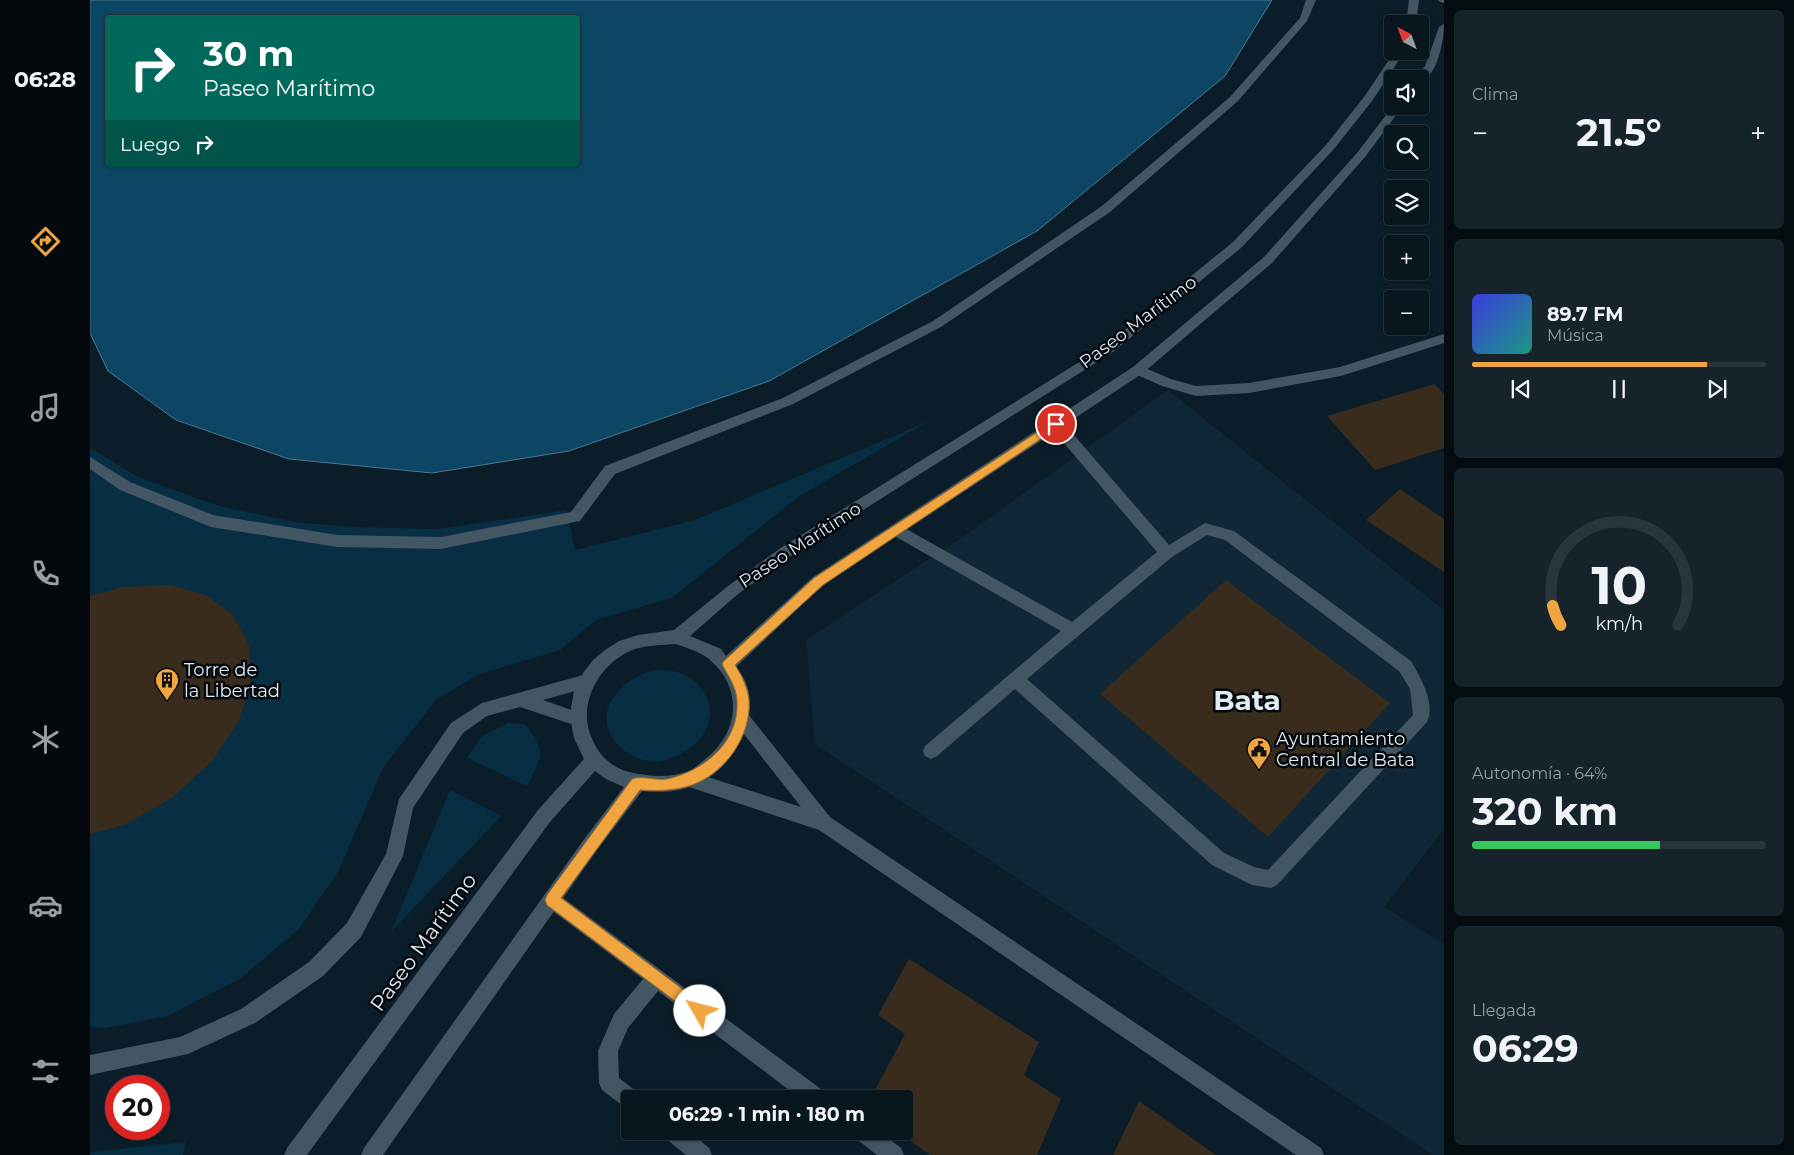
<!DOCTYPE html>
<html lang="es">
<meta charset="utf-8">
<style>
:root{--surface:#08161e;--page:#16232b;--text:#f1f3f6;--muted:#989fa4;--line:#29353c;--accent:#f1a540}
body{margin:0;font-family:Montserrat,sans-serif;background:var(--page);color:var(--text);height:100vh;display:flex;flex-direction:column;font-size:19px;white-space:nowrap}
*{box-sizing:border-box;margin:0}
p{font-size:16px;color:var(--muted)}
.icon{flex:none;width:28px;height:28px;fill:none;stroke:currentColor;stroke-width:2;stroke-linecap:round;stroke-linejoin:round}
.map{position:relative;flex:1;overflow:hidden}
.panel{display:flex;flex-direction:column;gap:10px;padding:10px;background:#040c10;width:350px}
.panel>*{flex:none}
.top-card{position:absolute;left:15px;top:15px;width:475px;height:152px;border-radius:5px;box-shadow:0 1px 4px #0004,0 0 0 1px var(--line);background:#00695c;color:#fff;overflow:hidden}
.needle{width:32px;rotate:319deg}
.tools{position:absolute;left:1294px;top:15px;display:grid;gap:10px}
.tools a{display:grid;place-items:center;width:45px;height:45px;border-radius:5px;background:var(--surface);box-shadow:0 1px 4px #0004,0 0 0 1px var(--line);font-size:25px}
.speed{position:absolute;left:15px;top:1075px;display:flex;gap:10px;font-size:25px;font-weight:700;text-align:center}
.speed>*{display:grid;place-content:center;width:65px;height:65px;border-radius:50%;background:var(--surface);box-shadow:0 1px 4px #0004,0 0 0 1px var(--line);line-height:1}
.speed .limit{border:8px solid #d22;background:#fff;color:#111}
.pin{position:absolute;display:grid;place-items:center;width:42px;height:42px;color:#fff;margin:-21px;border:2px solid #fff;border-radius:50%;box-shadow:0 1px 5px #0007}
.me{position:absolute;width:55px;margin:-28px;rotate:307deg;stroke-linejoin:round;filter:drop-shadow(0 0 4px #0008)}
.turn{display:flex;align-items:center;gap:18px;height:105px;padding:0 15px;font-size:22px}
.turn .icon{width:65px;height:65px;stroke-width:2.5}
.turn b{display:block;font-size:35px;line-height:42px}
.then{display:flex;align-items:center;height:48px;padding:0 15px;background:#0003;gap:10px;font-size:19px}
.big{font-size:38px;font-weight:700;line-height:1.1}
.panel .widget{flex:1;display:flex;flex-direction:column;justify-content:center;gap:8px;min-width:0;padding:0 18px;border-radius:8px;background:var(--page)}
.panel .dial{align-items:center;gap:0}
.dial svg{height:130px;overflow:visible;fill:none;stroke:var(--line);stroke-width:7;stroke-linecap:round;text-anchor:middle}
.dial text{fill:var(--text);stroke:none}
.song{display:flex;align-items:center;gap:15px}
.cover{width:60px;height:60px;border-radius:8px;background:linear-gradient(135deg,hsl(240 70% 55%),hsl(170 70% 35%))}
.played{height:5px;border-radius:2px;background:linear-gradient(90deg,var(--accent) 80%,var(--line) 80%)}
.keys{display:flex;justify-content:space-around;direction:ltr}
.heat{display:flex;justify-content:space-between;align-items:center;font-size:28px;direction:ltr}
.charge{height:8px;border-radius:4px;background:linear-gradient(90deg,#34c759 64%,var(--line) 0)}
.trip{position:absolute;left:531px;top:1090px;width:292px;height:50px;border-radius:5px;background:var(--surface);box-shadow:0 1px 4px #0004,0 0 0 1px var(--line);font-weight:700;line-height:50px;text-align:center}
main{display:flex;flex:1;min-height:0}
.tabs{display:flex;flex-direction:column;width:90px;justify-content:space-around;align-items:center;background:#03090c;color:var(--muted)}
.tabs .icon{width:35px;height:35px}
.tabs .selected{color:var(--accent)}
.tabs b{font-size:22px;color:var(--text)}
.map>svg:first-child{display:block}
</style>
<main>
<nav class="tabs">
<b>06:28</b>
<svg class="icon selected" aria-label="directions" viewBox="0 0 24 24"><path d="M12 3l9 9-9 9-9-9zM9 14v-3h6M13 9l2 2-2 2"/></svg>
<svg class="icon" aria-label="music" viewBox="0 0 24 24"><path d="M9 18V5l10-2v13"/><circle cx="6" cy="18" r="3"/><circle cx="16" cy="16" r="3"/></svg>
<svg class="icon" aria-label="phone" viewBox="0 0 24 24"><path d="M5 4h4l2 5-3 2q2 4 5 5l2-3 5 2v4C11 20 4 13 5 4z"/></svg>
<svg class="icon" aria-label="climate" viewBox="0 0 24 24"><path d="M12 3v18M4 7l16 10M4 17L20 7"/></svg>
<svg class="icon" aria-label="car" viewBox="0 0 24 24"><path d="M5 17H2v-5l4-1 3-4h7l3 4 3 1v5h-3M9 17h6M6 11h13"/><circle cx="7" cy="17" r="2"/><circle cx="17" cy="17" r="2"/></svg>
<svg class="icon" aria-label="filters" viewBox="0 0 24 24"><path d="M4 7h16M4 17h16"/><circle cx="9" cy="7" r="2"/><circle cx="15" cy="17" r="2"/></svg>
</nav>
<div class="map">
<svg width="1354" height="1155" viewBox="0 0 1354 1155">
<rect width="100%" height="100%" fill="#0b1d28"/>
<path fill="#0f2736" d="M1078 390 1354 610V829L1294 907 1354 944V1155H1343L725 744 716 640 874 536Z"/>
<g fill="#072e43">
<path d="M839 421 708 497 582 598 506 620 470 650 387 675 346 700 293 768 248 872 208 930 151 978 78 1016 15 1028 0 1027V448L48 477 129 506 205 522 260 527 349 529 477 510 485 550 605 520Z"/>
<path d="M563 670C573 670 583 670 593 674 601 677 608 684 613 691 635 723 602 756 570 761 555 763 540 757 529 746 499 713 529 681 563 670Z"/>
<path d="M418 723 435 724C457 751 452 757 437 786L377 758 391 737Z"/>
<path d="M360 790 411 816 301 932Z"/>
<path d="M96 1142 93 1155H0V1152Z"/>
</g>
<path fill="#0d4664" stroke="#4c788f" fill-rule="evenodd" d="M0 0H1182L1135 76 947 231 679 381 479 451 342 473 199 459 86 420 18 371 0 333ZM18 18H488V165H18Z"/>
<g fill="#392c1d">
<path d="M1344 384 1354 394V448L1285 470 1237 416Z"/>
<path d="M1310 489 1354 519V572L1276 520Z"/>
<path d="M1136 580 1300 703 1178 837 1010 694Z"/>
<path d="M80 585 116 595 143 615 159 645 161 681 149 721 122 761 82 798 34 825 0 834V596L33 587Z"/>
<path d="M819 959 949 1042 934 1075 971 1099 947 1155H840L807 1131H815V1099H780L815 1034 788 1015Z"/>
<path d="M1049 1101 1126 1155H1023Z"/>
</g>
<g fill="none" stroke-linecap="round" stroke-linejoin="round">
<g fill="#435663" fill-rule="evenodd">
<path d="M966 419 971 420 1079 545 1115 523 1144 531 1321 661C1330 677 1346 703 1337 722L1187 885 1181 888 1162 885 1122 865 925 689 847 756 841 759 835 756 833 751 835 746 971 631 801 534 799 530 801 526 806 524 811 526 982 622 1067 552 961 428 959 424 961 420ZM1117 535 1135 540 1309 671 1320 689 1323 715 1178 870 1164 867 1134 853 937 679 1082 557Z"/>
<path d="M497 674 503 676 505 681 503 686 453 700 493 714 495 719 493 724 487 726 430 707 397 716 373 733 323 808 313 856 271 937 233 976 165 1023 98 1054 0 1075V1055L90 1037 151 1009 219 962 257 923 296 854 309 799 361 723 392 703Z"/>
<path d="M462 891 468 894 735 1092 738 1099H711L568 991 538 1028 528 1051 529 1078 547 1092 550 1099H540V1109L533 1106 512 1090 509 1083 508 1051 524 1014 553 979 456 906 453 900 456 894Z"/>
<path d="M572 1131H599L619 1148 622 1155H596L575 1138Z"/>
<path d="M762 1131H789L811 1148 814 1155H787L765 1138Z"/>
</g>
<g fill="#435663" fill-rule="evenodd">
<path d="M1216 0H1226L1217 21 1148 101 1020 212 851 327 703 404 525 474 490 521 351 549 247 547 121 527 30 490 0 469V457L40 482 123 515 247 535 351 537 481 512 515 466 693 398 843 321 1012 206 1140 97 1210 18Z"/>
<path d="M1354 334V343L1251 376 1159 393 1106 396 1072 386 1043 373 1042 370 1043 367 1048 365 1081 379 1106 386 1159 383 1250 367Z"/>
<path d="M652 712 658 714 740 817 1231 1148 1234 1155H1206L729 830 593 785 590 779 593 773 599 771 711 807 646 724 644 719 646 714Z"/>
</g>
<g fill="#435663" fill-rule="evenodd">
<path d="M1319 0H1329L1326 24H1316Z"/>
<path d="M1348 0H1354V3L1350 2Z"/>
<path d="M1354 24C1354 40 1348 76 1330 82V79H1325L1335 66 1349 27Z"/>
<path d="M1305 51H1315L1282 101 1244 149 1151 248 1023 352 702 555 648 594 600 636 631 649 636 656 723 577 1043 367 1174 257 1267 153 1303 106H1313L1275 157 1182 263 1053 373 733 585 646 667C679 704 648 765 609 783 590 792 572 793 552 791L507 850 293 1155H271L274 1148 495 838 534 787 516 779 505 771 460 822 217 1155H194L197 1148 448 810 494 759 484 738 481 722V707L484 692 493 673 503 660 515 650 529 641 548 635 584 630 638 586 692 547 1015 346 1143 242 1236 145 1274 97ZM586 644C596 648 612 652 620 660 654 689 649 734 614 760 609 764 604 769 599 771 582 777 568 777 550 774 529 772 512 761 503 741 485 706 509 662 545 649 558 645 572 645 586 644Z"/>
</g>
</g>
<path fill="#f1a540" stroke="#9d6b2a" d="M966 420 971 424 970 426 733 585 645 665C652 676 658 688 659 701 661 737 634 775 599 786 582 791 567 791 550 790L471 898 615 1006 617 1011 615 1016 610 1018 605 1016 457 905 455 900 457 895 542 779C553 775 565 781 577 779 614 771 650 742 647 700 646 686 638 676 632 664L634 661 724 578Z"/>
<defs>
<g id="building-pin" transform="scale(1.25)"><path d="M0 17L-7.5 6A9.5 9.5 0 1 1 7.5 6Z" fill="#f1a540" stroke="#02070b"/><path d="M-4-6H4V6H1V3H-1V6H-4ZM-2.5-4.3h1.7v1.8h-1.7ZM.8-4.3h1.7v1.8H.8ZM-2.5-1h1.7V.8h-1.7ZM.8-1h1.7V.8H.8Z" fill="#111"/></g>
<g id="civic-pin" transform="scale(1.25)"><path d="M0 17L-7.5 6A9.5 9.5 0 1 1 7.5 6Z" fill="#f1a540" stroke="#02070b"/><path d="M-.6-6.5H3V-4.5H.6V-3L4-1V1h2V6H-6V1h2V-1L-.6-3ZM-1.2 2.5V6h2.4V2.5Z" fill="#111"/></g>
</defs>
<g fill-rule="evenodd">
<use href="#building-pin" x="77" y="680"/>
<use href="#civic-pin" x="1169" y="749"/>
</g>
<g text-anchor="middle" dominant-baseline="central" stroke-width="5" stroke-linejoin="round" paint-order="stroke">
<g font-size="18" fill="#e0ebf3" stroke="#02070b">
<text transform="translate(1048 322) rotate(-37)">Paseo Marítimo</text>
<text transform="translate(710 545) rotate(-33)">Paseo Marítimo</text>
</g>
<g font-size="18" fill="#e0ebf3" stroke="#02070b" text-anchor="start">
<text x="94" y="670">Torre de<tspan x="94" dy="21">la Libertad</tspan></text>
<text x="1186" y="739">Ayuntamiento<tspan x="1186" dy="21">Central de Bata</tspan></text>
</g>
<g font-size="21" fill="#e0ebf3" stroke="#02070b">
<text transform="translate(333 942) rotate(-54)">Paseo Marítimo</text>
</g>
<g font-size="28" font-weight="bold" fill="#e0ebf3" stroke="#02070b">
<text x="1157" y="700">Bata</text>
</g>
</g>
</svg>
<div class="tools">
<a><svg class="needle" viewBox="-14 -14 28 28"><path d="M0-13l5 13h-10z" fill="#e53935"/><path d="M0 13l5-13h-10z" fill="#989fa4"/></svg></a>
<a><svg class="icon" aria-label="sound" viewBox="0 0 24 24"><path d="M4 9h4l5-4v14l-5-4H4zM17 9q2 3 0 6"/></svg></a>
<a><svg class="icon" aria-label="search" viewBox="0 0 24 24"><circle cx="10" cy="10" r="6"/><path d="M15 15l6 6"/></svg></a>
<a><svg class="icon" aria-label="layers" viewBox="0 0 24 24"><path d="M12 4l9 5-9 5-9-5zM3 14l9 5 9-5"/></svg></a>
<a>+</a>
<a>−</a>
</div>
<div class="speed"><div class="limit">20</div></div>
<div class="pin" style="left:966px;top:424px;background:#d93025"><svg class="icon" aria-label="arrive" viewBox="0 0 24 24"><path d="M6 21V4h12l-3 4 3 4H6"/></svg></div>
<svg class="me" style="left:610px;top:1011px" viewBox="-20 -20 40 40"><circle r="19" fill="#fff"/><path d="M0-13L10 11 0 6-10 11z" fill="#f1a540"/></svg>
<div class="trip">06:29 · 1 min · 180 m</div>
<div class="top-card">
<div class="turn"><svg class="icon" aria-label="right" viewBox="0 0 24 24"><path d="M7 20v-9h11M14 6l5 5-5 5"/></svg><div><b>30 m</b>Paseo Marítimo</div></div>
<div class="then">Luego<svg class="icon" aria-label="right" viewBox="0 0 24 24"><path d="M7 20v-9h11M14 6l5 5-5 5"/></svg></div>
</div>
</div>
<section class="panel">
<div class="widget"><p>Clima</p>
<div class="heat"><a>−</a><b class="big">21.5°</b><a>+</a></div>
</div>
<div class="widget">
<div class="song"><i class="cover"></i><div><b>89.7 FM</b><p>Música</p></div></div>
<div class="played"></div>
<div class="keys"><svg class="icon" aria-label="previous" viewBox="0 0 24 24"><path d="M18 5L8 12l10 7zM5 5v14"/></svg><svg class="icon" aria-label="pause" viewBox="0 0 24 24"><path d="M8 5v14M16 5v14"/></svg><svg class="icon" aria-label="next" viewBox="0 0 24 24"><path d="M6 5l10 7-10 7zM19 5v14"/></svg></div>
</div>
<div class="widget dial"><svg viewBox="0 0 100 80">
<path d="M14 69A42 42 0 1 1 86 69"/>
<path d="M14 69A42 42 0 0 1 9 57" stroke="#f1a540"/>
<text x="50" y="56" font-size="32" font-weight="700">10</text>
<text x="50" y="72" font-size="11">km/h</text>
</svg></div>
<div class="widget"><p>Autonomía · 64%</p><b class="big">320 km</b><div class="charge"></div></div>
<div class="widget"><p>Llegada</p><b class="big">06:29</b></div>
</section>
</main>
